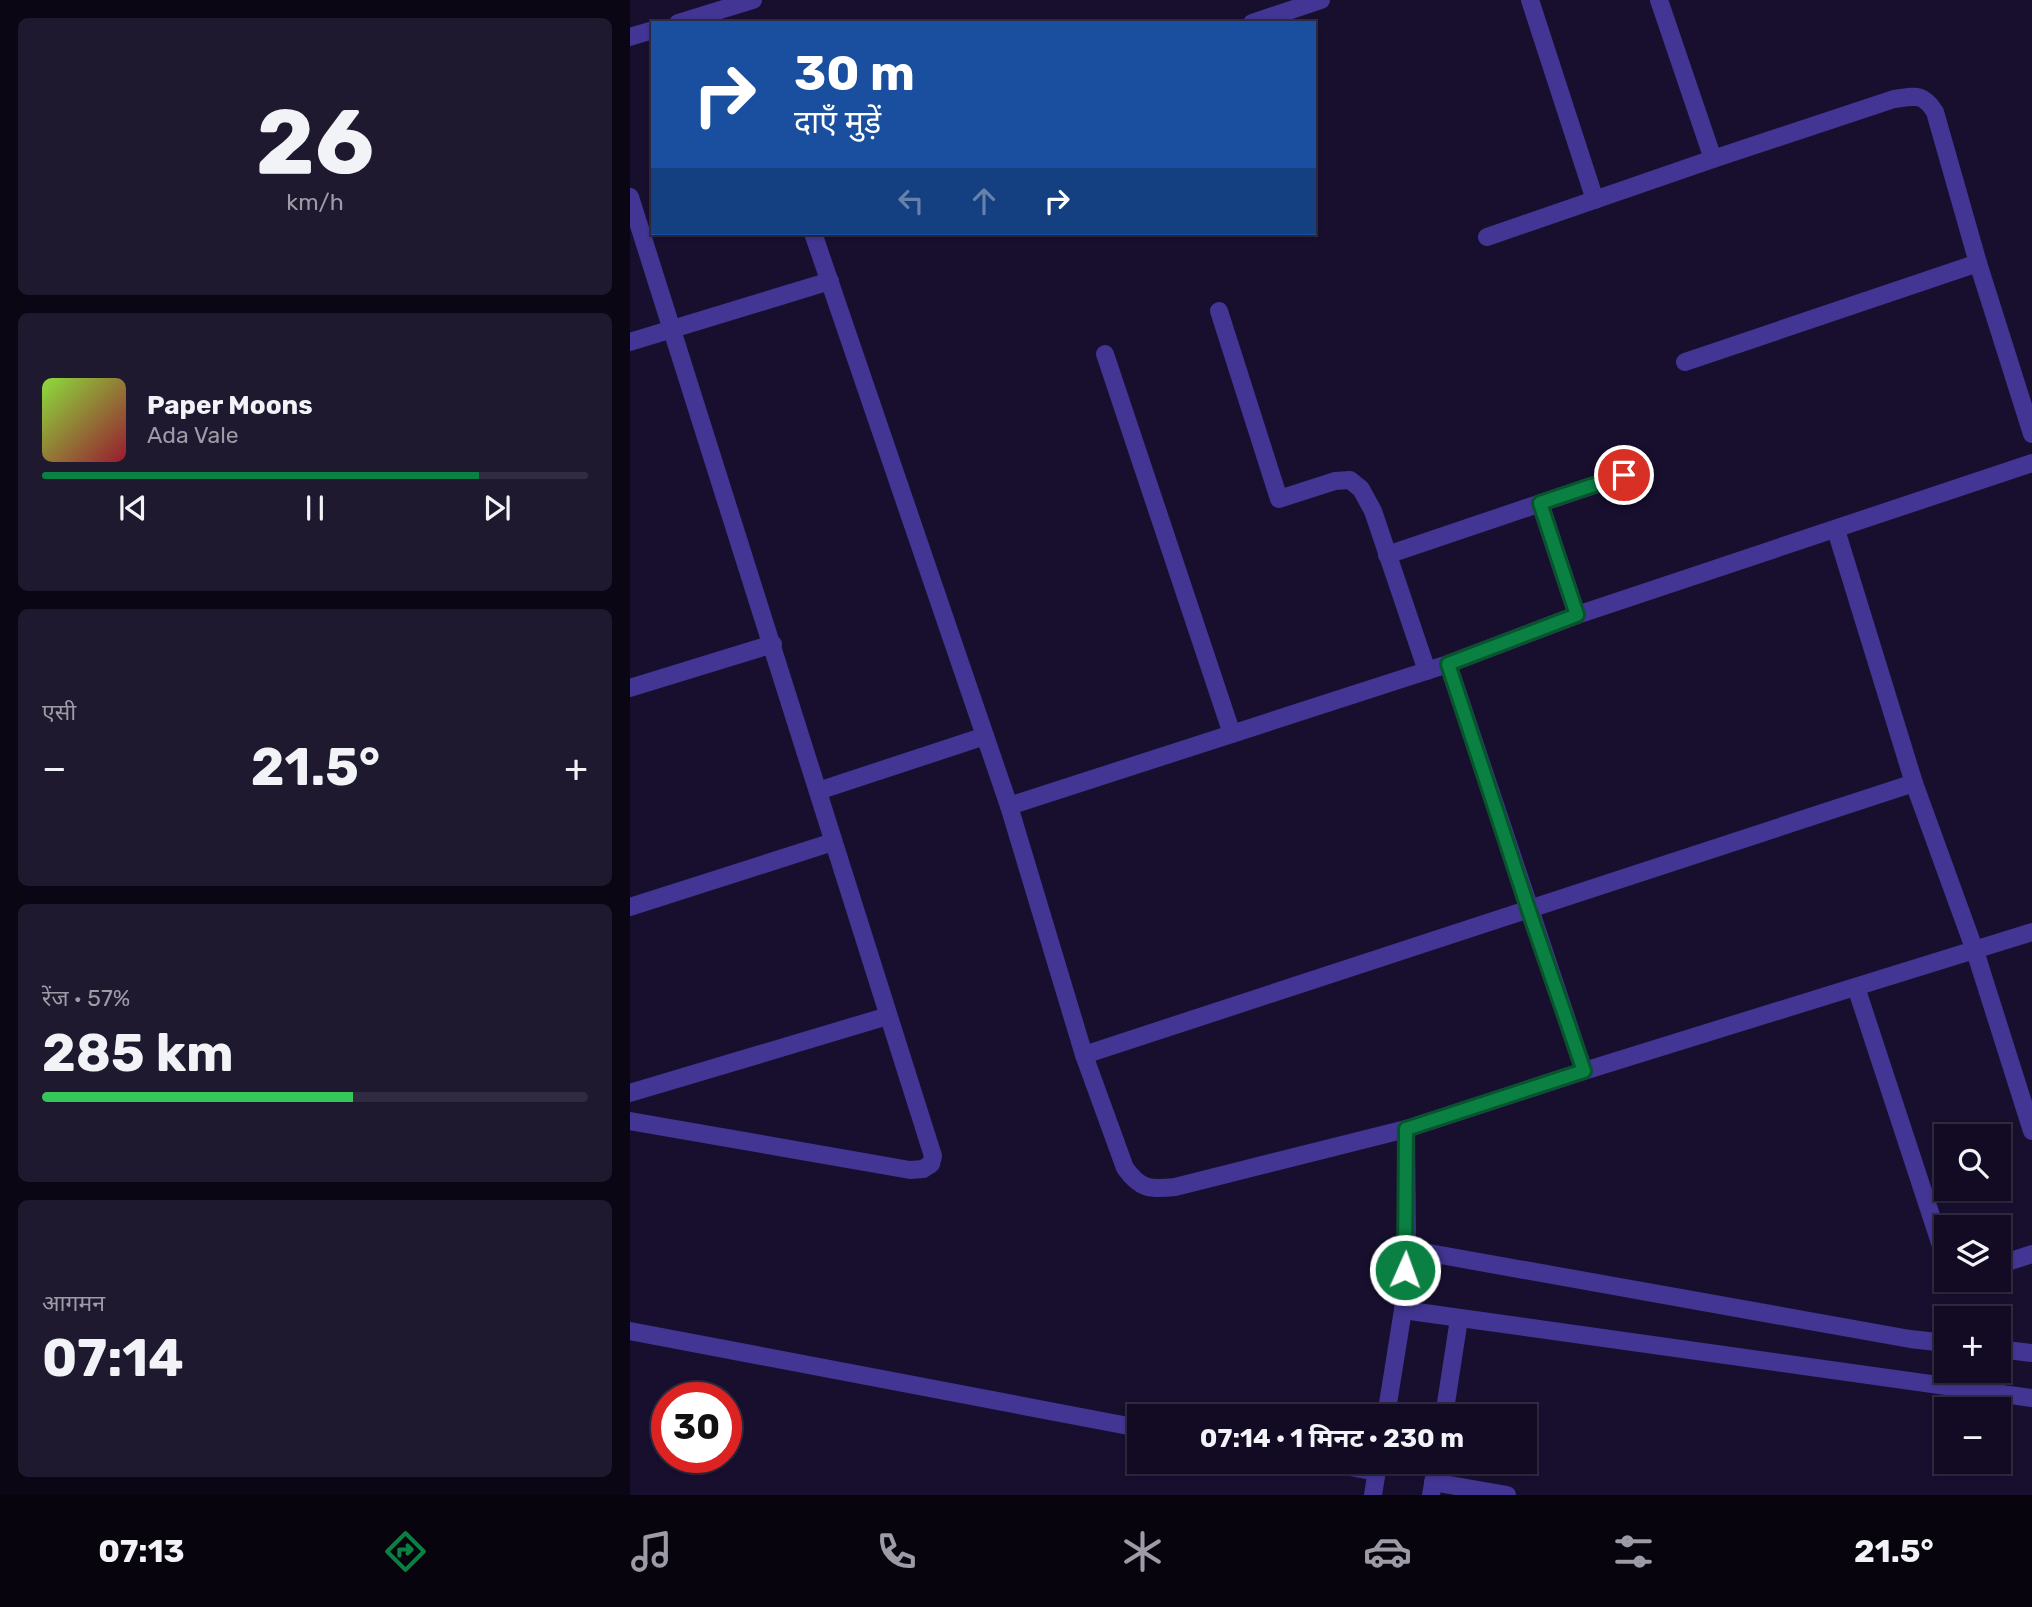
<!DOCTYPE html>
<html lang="hi">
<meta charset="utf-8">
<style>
:root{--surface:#120b23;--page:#1f1930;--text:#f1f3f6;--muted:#9c9ba6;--line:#312b41;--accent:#0b8043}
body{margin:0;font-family:Rubik,"Noto Sans Devanagari",sans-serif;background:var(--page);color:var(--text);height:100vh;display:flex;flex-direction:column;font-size:26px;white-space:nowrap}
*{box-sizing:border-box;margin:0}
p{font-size:23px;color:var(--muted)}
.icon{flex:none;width:38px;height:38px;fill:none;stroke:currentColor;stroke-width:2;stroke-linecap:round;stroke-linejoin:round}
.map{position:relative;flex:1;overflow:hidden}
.side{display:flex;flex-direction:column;gap:18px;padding:18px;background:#0a0613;width:630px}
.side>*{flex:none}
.hud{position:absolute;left:21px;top:21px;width:665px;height:214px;border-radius:0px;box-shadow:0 2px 5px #0004,0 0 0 2px var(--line);background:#1a4fa0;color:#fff;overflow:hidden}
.fabs{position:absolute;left:1304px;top:1124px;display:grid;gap:14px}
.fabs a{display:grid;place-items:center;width:77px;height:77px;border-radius:0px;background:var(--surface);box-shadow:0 2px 5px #0004,0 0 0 2px var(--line);font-size:35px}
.speed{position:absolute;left:21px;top:1382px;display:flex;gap:14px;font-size:35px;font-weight:700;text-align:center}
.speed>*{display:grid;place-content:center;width:91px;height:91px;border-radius:50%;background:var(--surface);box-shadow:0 2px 5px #0004,0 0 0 2px var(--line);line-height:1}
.speed .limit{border:10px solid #d22;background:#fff;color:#111}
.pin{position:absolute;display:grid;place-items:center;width:60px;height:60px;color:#fff;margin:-30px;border:4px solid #fff;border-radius:50%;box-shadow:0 2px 7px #0007}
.me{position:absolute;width:77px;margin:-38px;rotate:2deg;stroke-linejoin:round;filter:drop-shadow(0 0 5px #0008)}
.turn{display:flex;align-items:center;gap:24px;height:147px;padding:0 28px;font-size:32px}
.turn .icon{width:91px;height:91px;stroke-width:2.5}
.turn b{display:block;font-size:49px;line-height:60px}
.lanes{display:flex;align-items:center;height:66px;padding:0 28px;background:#0003;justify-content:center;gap:35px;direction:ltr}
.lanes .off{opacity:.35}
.big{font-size:52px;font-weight:700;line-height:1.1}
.side .card{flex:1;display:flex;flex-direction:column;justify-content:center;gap:10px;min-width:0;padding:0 24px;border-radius:10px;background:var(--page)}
.side .dial{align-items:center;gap:0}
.dial b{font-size:91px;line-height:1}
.song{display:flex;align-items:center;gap:21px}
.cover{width:84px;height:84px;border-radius:10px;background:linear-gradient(135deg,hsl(90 70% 55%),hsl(350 70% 35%))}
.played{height:7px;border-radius:4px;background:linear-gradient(90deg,var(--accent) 80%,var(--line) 80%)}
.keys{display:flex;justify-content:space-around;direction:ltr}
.heat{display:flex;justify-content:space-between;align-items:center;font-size:38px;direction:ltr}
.charge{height:10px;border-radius:5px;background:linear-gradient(90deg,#34c759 57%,var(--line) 0)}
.trip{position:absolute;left:497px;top:1404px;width:410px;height:70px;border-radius:0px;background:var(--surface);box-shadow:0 2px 5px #0004,0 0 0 2px var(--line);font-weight:700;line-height:70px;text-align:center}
.menu{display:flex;height:112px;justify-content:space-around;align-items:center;background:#07040e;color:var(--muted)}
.menu .icon{width:49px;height:49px}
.menu .selected{color:var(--accent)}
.menu b{font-size:32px;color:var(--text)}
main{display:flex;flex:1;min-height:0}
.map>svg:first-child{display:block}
</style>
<main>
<section class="side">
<div class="card dial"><b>26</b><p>km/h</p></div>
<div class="card">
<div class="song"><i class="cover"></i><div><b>Paper Moons</b><p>Ada Vale</p></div></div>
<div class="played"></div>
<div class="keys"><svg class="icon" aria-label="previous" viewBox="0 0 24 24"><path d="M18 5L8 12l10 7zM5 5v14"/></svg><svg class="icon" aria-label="pause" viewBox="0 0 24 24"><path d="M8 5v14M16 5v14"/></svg><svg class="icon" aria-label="next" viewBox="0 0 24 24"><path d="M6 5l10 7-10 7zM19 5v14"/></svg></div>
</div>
<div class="card"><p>एसी</p>
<div class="heat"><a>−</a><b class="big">21.5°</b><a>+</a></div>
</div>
<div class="card"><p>रेंज · 57%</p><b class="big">285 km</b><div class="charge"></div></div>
<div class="card"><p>आगमन</p><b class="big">07:14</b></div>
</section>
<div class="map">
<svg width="1402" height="1495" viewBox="0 0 1402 1495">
<rect width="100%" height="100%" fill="#180f2f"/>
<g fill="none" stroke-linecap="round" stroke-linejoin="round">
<g stroke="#423593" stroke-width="18">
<path d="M900 0 965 200"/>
<path d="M1029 0 1083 159 1264 99C1286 96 1293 93 1305 112L1348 263 1402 434"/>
<path d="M48 23 123 0"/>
<path d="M622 23 691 0"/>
<path d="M0 37 23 30"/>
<path d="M0 197 303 1156 301 1164 293 1169 280 1170 0 1121"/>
<path d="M183 233 379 806"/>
<path d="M857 237 1083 159"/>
<path d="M589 311 649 499 705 481 720 480 731 489 743 511 797 671"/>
<path d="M0 342 200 281"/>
<path d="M475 354 602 734"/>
<path d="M1055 362 1348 263"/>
<path d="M1402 463 947 615 818 664 379 806 454 1055 495 1168C510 1189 520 1190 545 1187L776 1129 954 1071 1402 932"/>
<path d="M910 503 947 615"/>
<path d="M1206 530 1284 783 1345 951 1402 1131"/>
<path d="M757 555 994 475"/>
<path d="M818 664 954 1071"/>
<path d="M0 688 143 644"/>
<path d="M188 791 355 736"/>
<path d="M0 907 203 842"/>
<path d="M1226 987 1316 1261"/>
<path d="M454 1055 1284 783"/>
<path d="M0 1093 258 1016"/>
<path d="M777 1249 1280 1339 1316 1343"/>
<path d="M1368 1265 1402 1254"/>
<path d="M773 1310 1402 1398"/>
<path d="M0 1331 509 1428"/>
<path d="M1368 1349 1402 1353"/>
<path d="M756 1416 773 1310 777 1249 776 1129"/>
<path d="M814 1416 829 1319"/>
<path d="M687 1461 747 1472"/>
<path d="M803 1482 877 1495"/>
<path d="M743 1495 748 1464"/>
<path d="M801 1495 807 1461"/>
</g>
</g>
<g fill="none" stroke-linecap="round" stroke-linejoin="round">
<g stroke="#07532c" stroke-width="18">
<path id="route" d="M775 1270 776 1129 954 1071 899 911 818 664 947 615 910 503 994 475"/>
</g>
<use href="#route" stroke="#0b8043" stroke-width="12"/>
</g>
</svg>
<div class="fabs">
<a><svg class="icon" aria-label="search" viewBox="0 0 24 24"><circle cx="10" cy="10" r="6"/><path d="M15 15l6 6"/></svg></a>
<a><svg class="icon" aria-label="layers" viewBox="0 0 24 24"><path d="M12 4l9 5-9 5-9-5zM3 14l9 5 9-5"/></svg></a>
<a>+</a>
<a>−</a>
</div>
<div class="speed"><div class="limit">30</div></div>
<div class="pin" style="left:994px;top:475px;background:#d93025"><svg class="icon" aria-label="arrive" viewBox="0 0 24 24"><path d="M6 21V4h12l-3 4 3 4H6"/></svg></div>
<svg class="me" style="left:775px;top:1270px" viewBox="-20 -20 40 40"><circle r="17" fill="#0b8043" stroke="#fff" stroke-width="3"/><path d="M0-11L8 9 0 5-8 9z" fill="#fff"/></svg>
<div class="trip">07:14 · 1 मिनट · 230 m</div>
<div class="hud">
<div class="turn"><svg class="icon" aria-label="right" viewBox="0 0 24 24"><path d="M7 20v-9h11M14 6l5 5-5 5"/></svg><div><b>30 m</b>दाएँ मुड़ें</div></div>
<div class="lanes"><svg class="icon off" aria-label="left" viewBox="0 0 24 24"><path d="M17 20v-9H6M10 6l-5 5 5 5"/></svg><svg class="icon off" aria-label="ahead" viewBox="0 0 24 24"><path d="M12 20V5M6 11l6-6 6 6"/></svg><svg class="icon" aria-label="right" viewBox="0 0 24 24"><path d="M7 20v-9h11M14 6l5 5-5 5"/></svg></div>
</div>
</div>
</main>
<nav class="menu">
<b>07:13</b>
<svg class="icon selected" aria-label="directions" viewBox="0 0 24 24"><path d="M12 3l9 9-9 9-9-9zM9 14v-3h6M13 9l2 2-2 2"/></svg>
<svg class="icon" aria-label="music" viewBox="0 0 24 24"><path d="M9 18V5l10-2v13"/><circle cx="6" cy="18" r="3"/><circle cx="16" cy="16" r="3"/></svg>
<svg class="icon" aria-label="phone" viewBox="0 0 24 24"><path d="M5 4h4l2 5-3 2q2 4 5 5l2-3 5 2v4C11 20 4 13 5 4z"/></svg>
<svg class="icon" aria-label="climate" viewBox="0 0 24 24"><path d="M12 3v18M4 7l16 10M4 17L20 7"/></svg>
<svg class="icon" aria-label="car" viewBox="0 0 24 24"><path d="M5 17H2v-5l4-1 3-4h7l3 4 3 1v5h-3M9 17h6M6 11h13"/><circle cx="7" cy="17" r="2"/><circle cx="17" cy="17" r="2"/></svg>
<svg class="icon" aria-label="filters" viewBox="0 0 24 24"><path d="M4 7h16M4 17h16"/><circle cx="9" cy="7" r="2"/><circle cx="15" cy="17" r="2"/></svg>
<b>21.5°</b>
</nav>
